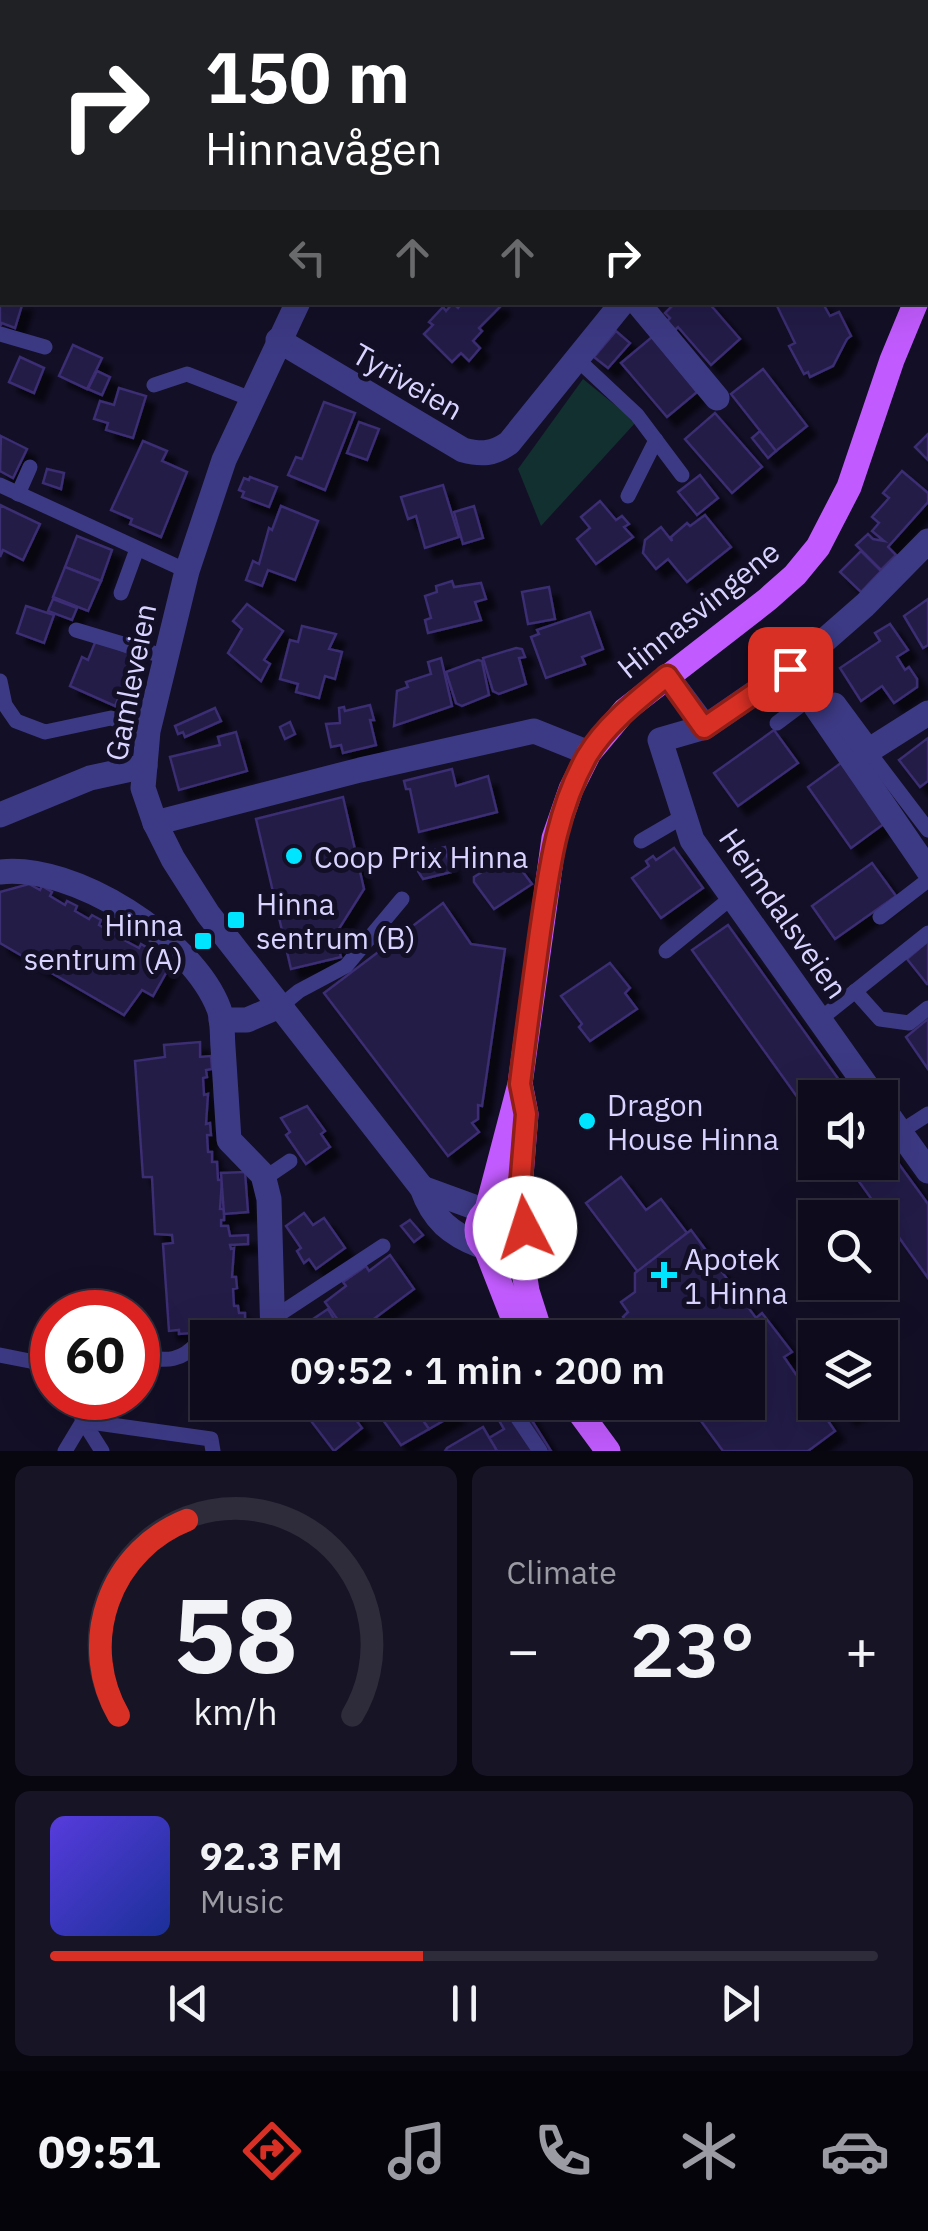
<!DOCTYPE html>
<meta charset="utf-8">
<style>
:root{--surface:#0e0b1c;--page:#171425;--text:#f1f3f6;--muted:#9b9ba3;--line:#2e2b3b;--accent:#d93025}
body{margin:0;font-family:"IBM Plex Sans",sans-serif;background:var(--page);color:var(--text);height:100vh;display:flex;flex-direction:column;font-size:38px;white-space:nowrap}
*{box-sizing:border-box;margin:0}
p{font-size:32px;color:var(--muted)}
.icon{flex:none;width:55px;height:55px;fill:none;stroke:currentColor;stroke-width:2;stroke-linecap:round;stroke-linejoin:round}
.map{position:relative;height:1451px;overflow:hidden}
.panel{display:flex;flex-direction:column;gap:15px;padding:15px;background:#08060f;flex:1}
.panel>*{flex:none}
.hud{position:absolute;left:0px;top:0px;width:930px;height:305px;box-shadow:0 10px 40px #0002,0 0 0 2px var(--line);background:#202124;color:#fff;overflow:hidden}
.controls{position:absolute;left:798px;top:1080px;display:grid;gap:20px}
.controls a{display:grid;place-items:center;width:100px;height:100px;border-radius:0px;background:var(--surface);box-shadow:0 10px 40px #0002,0 0 0 2px var(--line);font-size:50px}
.speed{position:absolute;left:30px;top:1290px;display:flex;gap:20px;font-size:50px;font-weight:700;text-align:center}
.speed>*{display:grid;place-content:center;width:130px;height:130px;border-radius:50%;background:var(--surface);box-shadow:0 10px 40px #0002,0 0 0 2px var(--line);line-height:1}
.speed .limit{border:15px solid #d22;background:#fff;color:#111}
.pin{position:absolute;display:grid;place-items:center;width:85px;height:85px;color:#fff;margin:-42px;border-radius:20px;box-shadow:0 5px 15px #0006}
.me{position:absolute;width:110px;margin:-55px;rotate:355deg;stroke-linejoin:round;filter:drop-shadow(0 0 8px #0008)}
.turn{display:flex;align-items:center;gap:35px;height:210px;padding:0 40px;font-size:45px}
.turn .icon{width:130px;height:130px;stroke-width:2.5}
.turn b{display:block;font-size:70px;line-height:85px}
.lanes{display:flex;align-items:center;height:95px;padding:0 40px;background:#0003;justify-content:center;gap:50px;direction:ltr}
.lanes .off{opacity:.35}
.big{font-size:75px;font-weight:600;line-height:1.1}
.panel .widget{flex:1;display:flex;flex-direction:column;justify-content:center;gap:15px;min-width:0;padding:0 35px;border-radius:15px;background:var(--page)}
.panel .dial{align-items:center;gap:0}
.dial svg{height:260px;overflow:visible;fill:none;stroke:var(--line);stroke-width:7;stroke-linecap:round;text-anchor:middle}
.dial text{fill:var(--text);stroke:none}
.song{display:flex;align-items:center;gap:30px}
.cover{width:120px;height:120px;border-radius:15px;background:linear-gradient(135deg,hsl(250 70% 55%),hsl(230 70% 35%))}
.played{height:10px;border-radius:5px;background:linear-gradient(90deg,var(--accent) 45%,var(--line) 45%)}
.keys{display:flex;justify-content:space-around;direction:ltr}
.heat{display:flex;justify-content:space-between;align-items:center;font-size:55px;direction:ltr}
.panel .tiles{flex:1;display:grid;gap:15px;grid-template-columns:1fr 1fr}
.widget:last-child{grid-column:span 2}
.trip{position:absolute;left:190px;top:1320px;width:575px;height:100px;border-radius:0px;background:var(--surface);box-shadow:0 10px 40px #0002,0 0 0 2px var(--line);font-weight:600;line-height:100px;text-align:center}
.tabs{display:flex;height:160px;justify-content:space-around;align-items:center;background:#06040b;color:var(--muted)}
.tabs .icon{width:70px;height:70px}
.tabs .on{color:var(--accent)}
.tabs b{font-size:45px;color:var(--text)}
.map>svg:first-child{display:block}
</style>
<div class="map">
<svg width="928" height="1451" viewBox="0 0 928 1451">
<defs>
<filter id="shadow"><feDropShadow dx="9" dy="9" stdDeviation="2.5" flood-color="#0009"/></filter>
</defs>
<rect width="100%" height="100%" fill="#130f26"/>
<path fill="#12302f" d="M583 379 636 422 541 526 518 469Z"/>
<g fill="#241b47" stroke="#3b2d73" stroke-width="2.5" filter="url(#shadow)">
<rect x="37" y="0" width="41" height="2"/>
<rect x="210" y="0" width="60" height="2"/>
<path d="M844 0H912L914 2H839Z"/>
<path d="M0 287 2 302H23L15 328 2 323 0 326Z"/>
<path d="M463 302H498L501 306 479 328 482 331 473 341 480 348 469 361 461 353 452 362 424 334 433 325 429 322 443 307 446 311 453 303 458 308Z"/>
<path d="M676 302H708L740 339 711 365 678 327 675 330 667 321 670 318 665 313Z"/>
<path d="M783 302H822L830 316 839 312 851 336 847 339 833 366 810 377 808 372 804 374 789 346 795 343 777 306Z"/>
<path d="M616 331 630 343 608 368 594 357Z"/>
<path d="M652 337 697 392 667 417 621 363Z"/>
<path d="M73 345 102 358 87 389 59 376Z"/>
<path d="M20 357 44 368 34 393 9 382Z"/>
<path d="M763 369 807 426 776 451 731 394Z"/>
<path d="M97 371 110 377 102 395 88 389Z"/>
<path d="M119 388 146 396 133 438 106 430 108 423 94 419 100 401 114 405Z"/>
<path d="M324 402 355 413 325 490 288 475 296 457 302 459Z"/>
<path d="M715 413 762 467 732 493 685 439Z"/>
<path d="M359 422 379 429 367 460 347 453Z"/>
<path d="M760 431 776 451 768 458 752 438Z"/>
<path d="M928 434V460L915 447Z"/>
<path d="M1 436 27 449 13 478 0 471Z"/>
<path d="M143 441 167 451 162 461 187 472 161 537 130 524 132 519 111 510Z"/>
<path d="M47 469 64 473 61 489 43 483Z"/>
<path d="M902 471 928 493V502L888 547 896 555 881 570 856 545 868 534 873 539 884 541 872 531 879 523 872 517 889 498 883 493Z"/>
<path d="M700 475 718 498 697 515 678 492Z"/>
<path d="M250 477 277 487 269 507 242 497 244 492 239 490 244 478 249 480Z"/>
<path d="M443 485 459 537 425 548 416 516 408 519 401 497Z"/>
<path d="M600 501 616 520 622 516 629 524 624 527 633 537 596 564 577 539 590 528 581 517Z"/>
<path d="M0 505 40 524 23 560 3 550 0 557Z"/>
<path d="M281 506 318 521 295 580 268 570 262 586 246 580 253 561 259 564 269 528 272 530Z"/>
<path d="M474 506 483 538 463 544 454 512Z"/>
<path d="M705 515 731 547 687 582 668 559 656 569 643 553 645 540 661 527 672 541 671 537 687 523 690 526Z"/>
<path d="M77 536 112 550 101 581 65 567Z"/>
<path d="M861 551 881 571 861 592 840 572Z"/>
<path d="M65 567 101 581 88 611 53 597Z"/>
<path d="M452 581 454 587 481 583 486 599 475 602 481 620 428 633 425 620 431 618 425 596 437 592 436 586Z"/>
<path d="M549 587 555 619 528 624 522 592Z"/>
<path d="M53 599 77 608 72 620 48 611Z"/>
<path d="M928 599V645L923 648 904 616Z"/>
<path d="M247 604 283 631 264 660 270 664 261 681 228 653 242 629 233 621Z"/>
<path d="M26 606 54 615 44 643 17 633Z"/>
<path d="M590 612 603 649 582 657 585 664 546 678 531 637 539 634 537 630Z"/>
<path d="M890 624 908 650 897 657 905 670 909 667 917 679V687L894 703 882 686 861 701 840 668 880 641 875 633Z"/>
<path d="M302 626 336 634 329 649 342 652 335 679 325 676 319 698 296 692 298 684 280 679 290 640 298 642Z"/>
<path d="M96 640 136 656 115 706 70 686 82 657 88 660Z"/>
<path d="M516 648 522 649 525 657 519 658 526 684 499 694 493 691 483 658Z"/>
<path d="M441 658 452 706 394 726 397 691 408 687 406 682 431 674 428 662Z"/>
<path d="M478 660 482 661 489 695 462 706 456 703 446 672Z"/>
<path d="M370 705 374 720H370L376 745 343 753 341 745 331 747 326 724 340 723 339 708 344 707 345 711Z"/>
<path d="M215 708 221 721 185 737 183 732 178 734 175 726Z"/>
<path d="M290 722 295 734 285 739 280 727Z"/>
<path d="M774 730 798 763 738 806 714 773Z"/>
<path d="M236 732 247 771 179 790 170 757 220 745 218 737Z"/>
<path d="M928 738V781L920 787 899 760Z"/>
<path d="M841 763 885 823 851 848 808 787Z"/>
<path d="M452 769 456 786 488 776 497 812 419 832 410 789H406L404 781Z"/>
<path d="M343 797 364 889 335 935 341 957 291 969 256 819Z"/>
<path d="M445 847 451 872 423 879 409 857Z"/>
<path d="M674 848 703 888 661 918 632 878 649 866 646 861 653 856 656 860Z"/>
<path d="M510 855 532 884 494 909 474 882V877Z"/>
<path d="M872 863 896 896 835 939 812 906Z"/>
<path d="M29 884 40 890 42 886 52 892 50 896 65 905 67 901 77 906 75 911 89 919 92 915 101 920 99 925 114 934 117 929 127 935 124 940 139 948 141 944 148 948 151 943 162 949 157 959 170 966 153 996 142 990 124 1015 0 943V892Z"/>
<path d="M443 903 471 944 505 949 482 1106 478 1105V1119L472 1123 479 1132 448 1156 324 993Z"/>
<path d="M728 925 839 1080 803 1105 692 950Z"/>
<path d="M928 941V984H927L907 959Z"/>
<path d="M610 963 630 988 625 993 637 1009 590 1041 579 1027 582 1024 561 996Z"/>
<path d="M928 1019V1069L906 1037Z"/>
<path d="M200 1042V1057L211 1056 212 1069 206 1070 207 1077 203 1078 204 1095 208 1094 206 1124 210 1123 211 1135H207L208 1152H212V1162H217L218 1180H222L220 1209H224V1220H221V1226H228L230 1236 248 1235V1244L230 1245 231 1249 234 1248 232 1277H236L237 1288 233 1289 234 1306H238L239 1313H245V1326L234 1327 235 1330 179 1334V1330L169 1331 163 1244 173 1243 172 1235 155 1234 152 1177H143L135 1061 165 1057 164 1045Z"/>
<path d="M307 1106 325 1131 321 1134 330 1147 306 1164 286 1135 290 1132 281 1118Z"/>
<path d="M880 1138 928 1204V1278L845 1162H880Z"/>
<path d="M245 1172 248 1212 224 1214 221 1173Z"/>
<path d="M621 1177 646 1210 661 1199 687 1233 638 1272 586 1203Z"/>
<path d="M304 1213 313 1225 324 1218 345 1248 316 1269 309 1259 304 1263 297 1251 301 1248 286 1226Z"/>
<path d="M410 1220 423 1235 414 1242 401 1226Z"/>
<path d="M691 1230 756 1318 762 1313 792 1352 784 1357 835 1431 808 1451H723L687 1402H748V1338H638L623 1317 628 1312 621 1302 635 1292V1273Z"/>
<path d="M390 1255 414 1289 367 1324 365 1322 348 1334 325 1302 346 1286 343 1282 366 1266 369 1271Z"/>
<path d="M328 1309 334 1319 317 1330 310 1321Z"/>
<path d="M435 1320 448 1338H412Z"/>
<path d="M326 1402 352 1406 353 1416 362 1428 334 1451 308 1417Z"/>
<path d="M410 1402H447L455 1414 429 1429Z"/>
<path d="M410 1402 429 1429 401 1445 383 1420Z"/>
<path d="M838 1402H862L863 1405 847 1416Z"/>
<path d="M521 1403 551 1451H497L489 1438 504 1429 497 1417Z"/>
<path d="M483 1427 497 1451H445L447 1448Z"/>
</g>
<g fill="none" stroke-linecap="round" stroke-linejoin="round">
<g stroke="#3d3a85" stroke-width="15">
<path d="M0 334 45 347"/>
<path d="M577 359 637 415 682 475"/>
<path d="M154 385 187 374 251 399"/>
<path d="M0 485 187 571"/>
<path d="M18 494 30 467"/>
<path d="M628 496 656 440"/>
<path d="M121 593 137 549"/>
<path d="M76 630 166 657"/>
<path d="M0 681 5 705 16 721 45 732 111 718 148 731"/>
<path d="M777 723 809 699"/>
<path d="M868 751 928 830"/>
<path d="M641 841 684 816"/>
<path d="M880 917 928 880"/>
<path d="M666 951 731 898"/>
<path d="M855 991 880 1019 909 1023 928 1008"/>
<path d="M282 1005 299 991 346 966 402 899"/>
<path d="M819 1020 928 933"/>
<path d="M900 1132 928 1114"/>
<path d="M263 1175 268 1176 290 1161"/>
<path d="M272 1319 383 1246"/>
<path d="M38 1343 52 1345"/>
<path d="M0 1355 35 1362 52 1372"/>
<path d="M138 1357C164 1360 180 1364 198 1342"/>
<path d="M75 1398 83 1421 102 1451"/>
<path d="M507 1402 540 1451"/>
<path d="M83 1421 211 1439 213 1451"/>
<path d="M65 1451 83 1421"/>
</g>
<g stroke="#3d3a85" stroke-width="25">
<path d="M11 2 12 0"/>
<path d="M0 106 2 84"/>
<path d="M637 302 717 398"/>
<path d="M278 340 463 450C482 455 493 454 509 443L623 302"/>
<path d="M790 669 928 870"/>
<path d="M667 676 705 727 801 661 865 605 928 541"/>
<path d="M834 705 868 751 928 713"/>
<path d="M705 727 660 740 692 840 875 1098"/>
<path d="M0 815 90 778 145 766"/>
<path d="M155 823 360 770 534 731 589 753"/>
<path d="M0 872C73 863 193 939 219 1009 223 1020 222 1035 223 1047 225 1078 227 1109 229 1140L263 1175 269 1199 273 1338"/>
<path d="M221 1020H247L282 1005"/>
<path d="M880 1104 928 1171"/>
</g>
<g stroke="#3d3a85" stroke-width="25">
<path d="M464 2 466 0"/>
<path d="M298 302 224 460 187 571 148 731 143 788 155 823 173 859 208 914 422 1188C433 1220 451 1234 481 1246"/>
<path d="M422 1188 485 1211"/>
</g>
<g stroke="#c25bff" stroke-width="25">
<path d="M928 281V280"/>
<circle cx="501" cy="1230" r="24"/>
<path d="M487 1210 520 1084 554 838 571 789 589 753 625 710 768 599 795 575 818 547 849 487 892 360 916 302"/>
<path d="M518 1213 526 1114 521 1088"/>
<path d="M520 1246 527 1291 542 1338"/>
<path d="M487 1251 521 1338"/>
<path d="M572 1402 608 1451"/>
</g>
</g>
<g fill="none" stroke-linecap="round" stroke-linejoin="round">
<g stroke="#8d1f18" stroke-width="25">
<path id="route" d="M525 1228 518 1213 526 1114 520 1084C526 1033 533 983 540 932 549 871 556 811 587 756 606 724 639 699 667 676L704 728 790 669"/>
</g>
<use href="#route" stroke="#d93025" stroke-width="18"/>
</g>
<g fill="#00e5ff" stroke="#130f26" stroke-width="4">
<circle cx="294" cy="856" r="10"/>
<rect x="226" y="910" width="20" height="20" rx="5"/>
<rect x="193" y="931" width="20" height="20" rx="5"/>
<circle cx="587" cy="1121" r="10"/>
<path d="M659 1260h10v10h10v10h-10v10h-10v-10h-10v-10h10z"/>
</g>
<g text-anchor="middle" dominant-baseline="central" stroke-width="10" stroke-linejoin="round" paint-order="stroke">
<g font-size="30" fill="#d9d4ff" stroke="#130f26">
<text transform="translate(408 381) rotate(30)">Tyriveien</text>
<text transform="translate(698 609) rotate(-39)">Hinnasvingene</text>
<text transform="translate(130 682) rotate(-79)">Gamleveien</text>
<text transform="translate(784 913) rotate(55)">Heimdalsveien</text>
</g>
<g font-size="30" fill="#d9d4ff" stroke="#130f26" text-anchor="start">
<text x="314" y="856">Coop Prix Hinna</text>
<text x="256" y="903">Hinna<tspan x="256" dy="34">sentrum (B)</tspan></text>
<text x="183" y="924" text-anchor="end">Hinna<tspan x="183" dy="34">sentrum (A)</tspan></text>
<text x="607" y="1104">Dragon<tspan x="607" dy="34">House Hinna</tspan></text>
<text x="684" y="1258">Apotek<tspan x="684" dy="34">1 Hinna</tspan></text>
</g>
</g>
</svg>
<div class="controls">
<a><svg class="icon" aria-label="sound" viewBox="0 0 24 24"><path d="M4 9h4l5-4v14l-5-4H4zM17 9q2 3 0 6"/></svg></a>
<a><svg class="icon" aria-label="search" viewBox="0 0 24 24"><circle cx="10" cy="10" r="6"/><path d="M15 15l6 6"/></svg></a>
<a><svg class="icon" aria-label="layers" viewBox="0 0 24 24"><path d="M12 4l9 5-9 5-9-5zM3 14l9 5 9-5"/></svg></a>
</div>
<div class="speed"><div class="limit">60</div></div>
<div class="pin" style="left:790px;top:669px;background:#d93025"><svg class="icon" aria-label="arrive" viewBox="0 0 24 24"><path d="M6 21V4h12l-3 4 3 4H6"/></svg></div>
<svg class="me" style="left:525px;top:1228px" viewBox="-20 -20 40 40"><circle r="19" fill="#fff"/><path d="M0-13L10 11 0 6-10 11z" fill="#d93025"/></svg>
<div class="trip">09:52 · 1 min · 200 m</div>
<div class="hud">
<div class="turn"><svg class="icon" aria-label="right" viewBox="0 0 24 24"><path d="M7 20v-9h11M14 6l5 5-5 5"/></svg><div><b>150 m</b>Hinnavågen</div></div>
<div class="lanes"><svg class="icon off" aria-label="left" viewBox="0 0 24 24"><path d="M17 20v-9H6M10 6l-5 5 5 5"/></svg><svg class="icon off" aria-label="ahead" viewBox="0 0 24 24"><path d="M12 20V5M6 11l6-6 6 6"/></svg><svg class="icon off" aria-label="ahead" viewBox="0 0 24 24"><path d="M12 20V5M6 11l6-6 6 6"/></svg><svg class="icon" aria-label="right" viewBox="0 0 24 24"><path d="M7 20v-9h11M14 6l5 5-5 5"/></svg></div>
</div>
</div>
<section class="panel">
<div class="tiles">
<div class="widget dial"><svg viewBox="0 0 100 80">
<path d="M14 69A42 42 0 1 1 86 69"/>
<path d="M14 69A42 42 0 0 1 35 9" stroke="#d93025"/>
<text x="50" y="56" font-size="32" font-weight="700">58</text>
<text x="50" y="72" font-size="11">km/h</text>
</svg></div>
<div class="widget"><p>Climate</p>
<div class="heat"><a>−</a><b class="big">23°</b><a>+</a></div>
</div>
<div class="widget">
<div class="song"><i class="cover"></i><div><b>92.3 FM</b><p>Music</p></div></div>
<div class="played"></div>
<div class="keys"><svg class="icon" aria-label="previous" viewBox="0 0 24 24"><path d="M18 5L8 12l10 7zM5 5v14"/></svg><svg class="icon" aria-label="pause" viewBox="0 0 24 24"><path d="M8 5v14M16 5v14"/></svg><svg class="icon" aria-label="next" viewBox="0 0 24 24"><path d="M6 5l10 7-10 7zM19 5v14"/></svg></div>
</div>
</div>
</section>
<nav class="tabs">
<b>09:51</b>
<svg class="icon on" aria-label="directions" viewBox="0 0 24 24"><path d="M12 3l9 9-9 9-9-9zM9 14v-3h6M13 9l2 2-2 2"/></svg>
<svg class="icon" aria-label="music" viewBox="0 0 24 24"><path d="M9 18V5l10-2v13"/><circle cx="6" cy="18" r="3"/><circle cx="16" cy="16" r="3"/></svg>
<svg class="icon" aria-label="phone" viewBox="0 0 24 24"><path d="M5 4h4l2 5-3 2q2 4 5 5l2-3 5 2v4C11 20 4 13 5 4z"/></svg>
<svg class="icon" aria-label="climate" viewBox="0 0 24 24"><path d="M12 3v18M4 7l16 10M4 17L20 7"/></svg>
<svg class="icon" aria-label="car" viewBox="0 0 24 24"><path d="M5 17H2v-5l4-1 3-4h7l3 4 3 1v5h-3M9 17h6M6 11h13"/><circle cx="7" cy="17" r="2"/><circle cx="17" cy="17" r="2"/></svg>
</nav>
